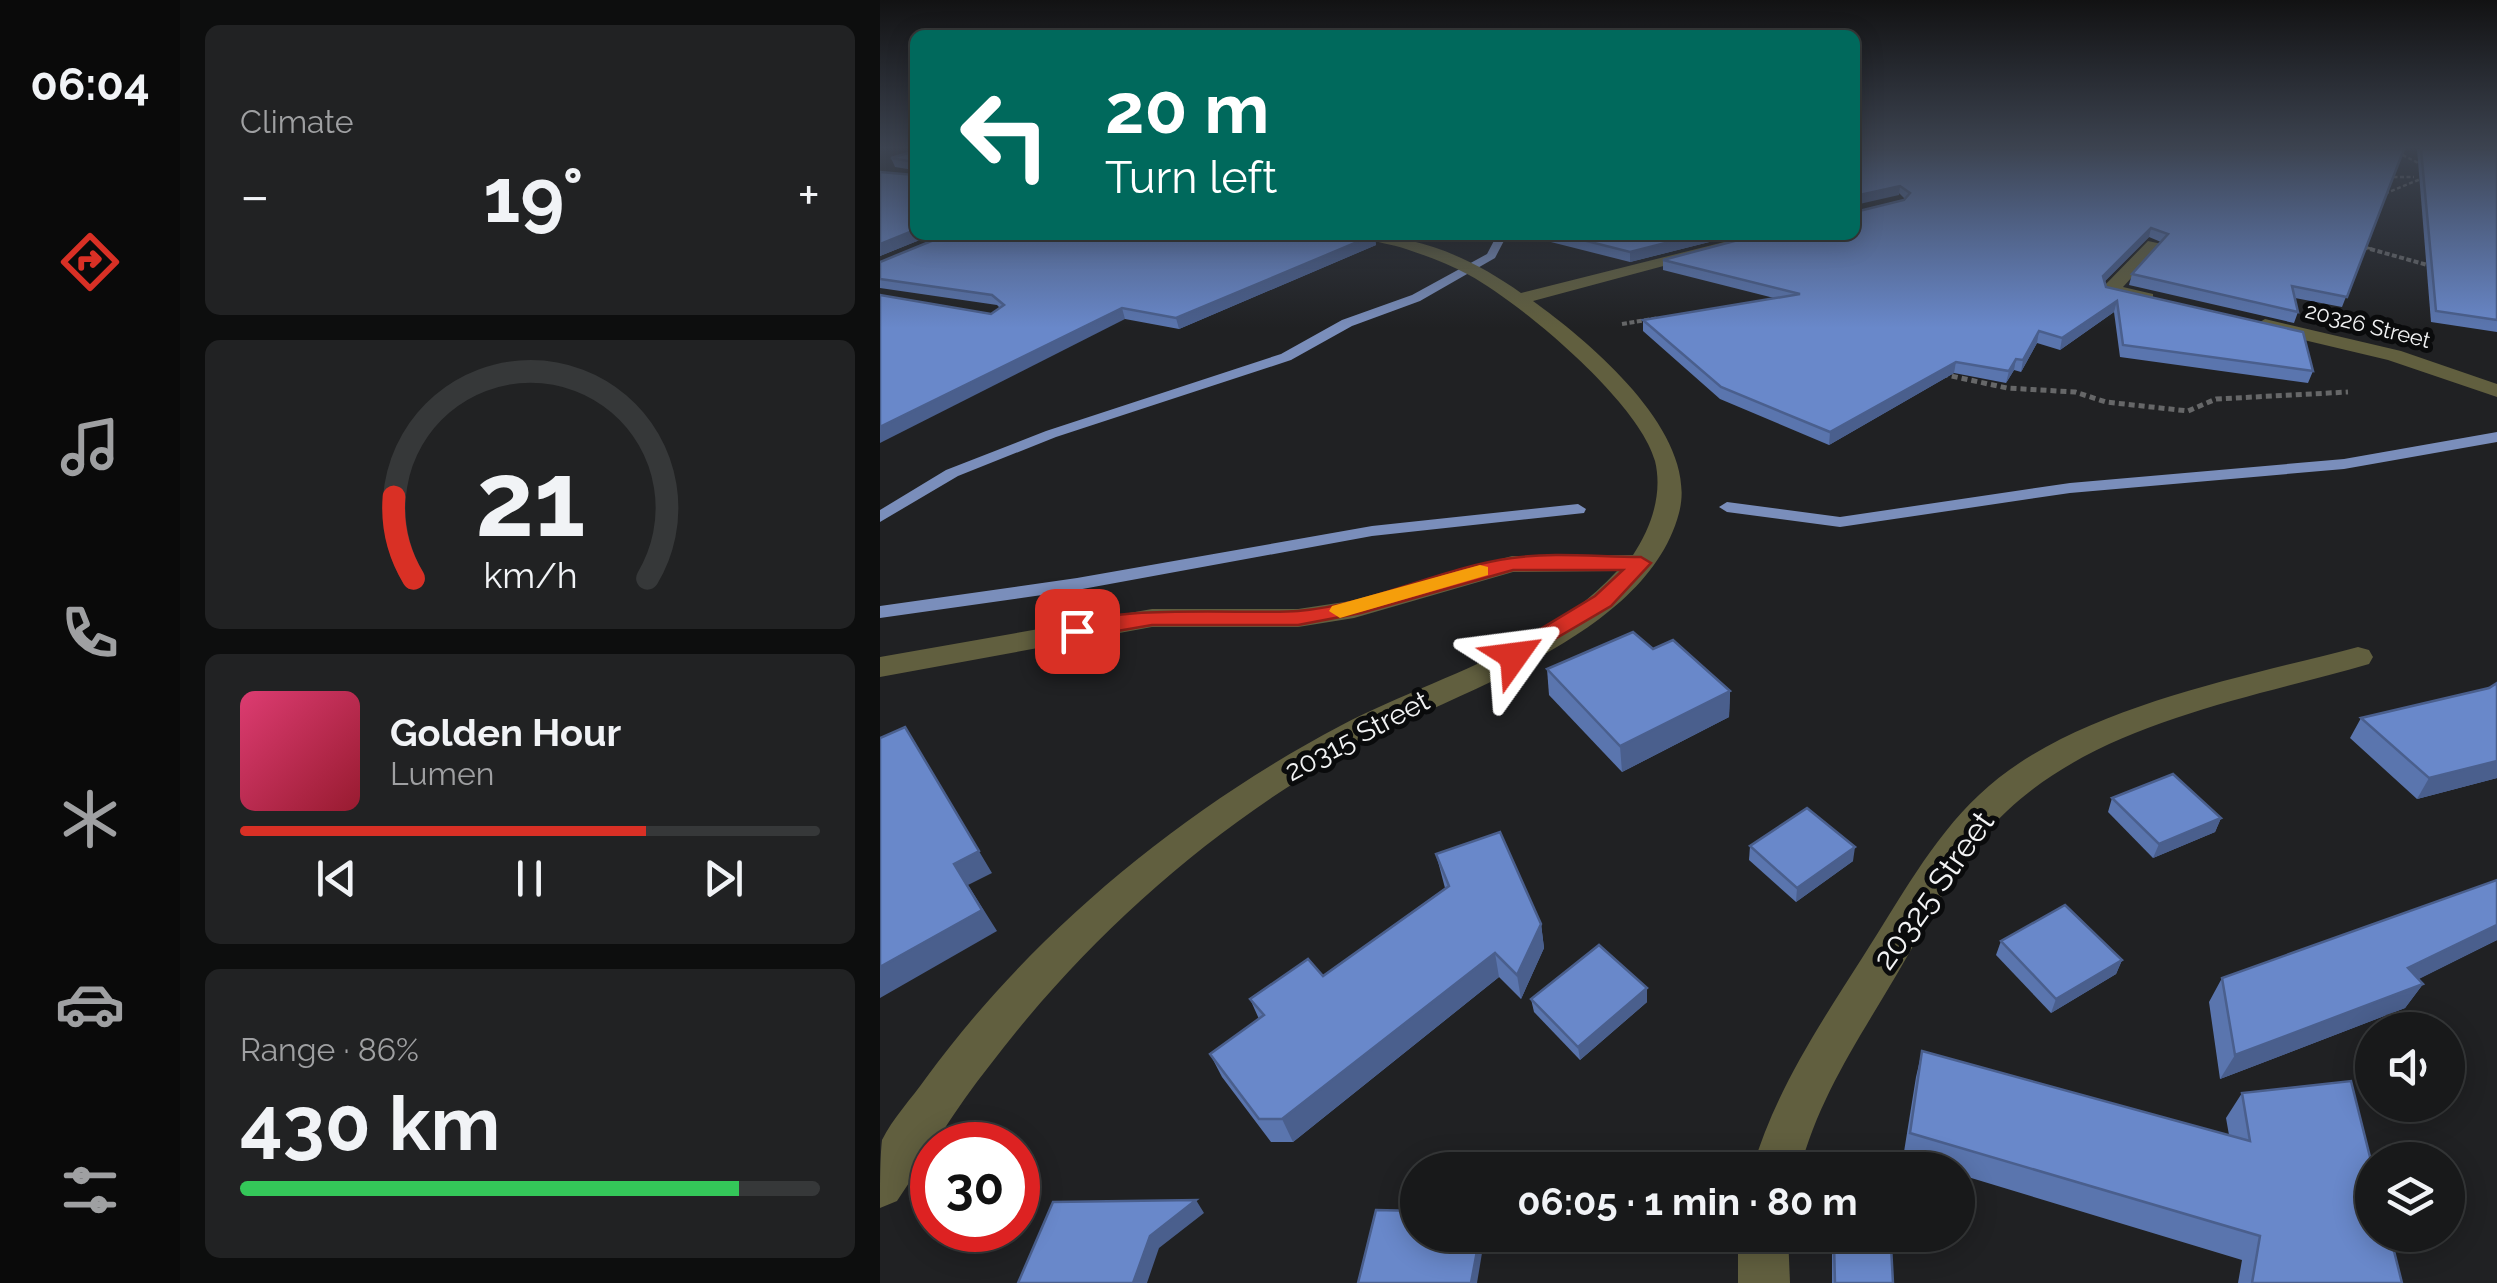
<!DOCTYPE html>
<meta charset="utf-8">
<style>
:root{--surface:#18191a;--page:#212223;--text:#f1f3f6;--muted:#9fa0a2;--line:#363839;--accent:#d93025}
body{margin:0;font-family:Raleway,sans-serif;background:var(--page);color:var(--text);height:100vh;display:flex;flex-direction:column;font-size:38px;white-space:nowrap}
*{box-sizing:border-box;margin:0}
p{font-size:32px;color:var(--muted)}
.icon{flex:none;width:55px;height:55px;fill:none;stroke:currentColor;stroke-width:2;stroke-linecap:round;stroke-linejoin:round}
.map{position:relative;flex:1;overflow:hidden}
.side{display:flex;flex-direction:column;gap:25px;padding:25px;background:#0d0e0e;width:700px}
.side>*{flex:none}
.guide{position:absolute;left:30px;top:30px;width:950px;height:210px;border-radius:15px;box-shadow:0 5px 25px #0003,0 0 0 2px var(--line);background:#00695c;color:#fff;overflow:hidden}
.tools{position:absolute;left:1475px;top:1012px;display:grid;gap:20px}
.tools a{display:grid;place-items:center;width:110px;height:110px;border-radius:50%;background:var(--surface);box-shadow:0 5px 25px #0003,0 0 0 2px var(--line);font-size:50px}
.speed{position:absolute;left:30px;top:1122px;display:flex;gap:20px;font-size:50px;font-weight:700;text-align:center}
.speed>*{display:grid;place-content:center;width:130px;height:130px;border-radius:50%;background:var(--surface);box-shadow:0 5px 25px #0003,0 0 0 2px var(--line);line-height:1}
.speed .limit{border:15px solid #d22;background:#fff;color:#111}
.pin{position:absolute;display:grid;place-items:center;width:85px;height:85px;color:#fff;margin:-42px;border-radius:20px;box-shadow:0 5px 15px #0006}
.me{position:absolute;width:110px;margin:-55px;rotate:59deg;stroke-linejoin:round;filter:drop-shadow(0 0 8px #0008)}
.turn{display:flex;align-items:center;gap:35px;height:210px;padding:0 30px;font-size:45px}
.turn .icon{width:130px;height:130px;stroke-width:2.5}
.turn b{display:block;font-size:70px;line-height:85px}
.big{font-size:75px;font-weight:700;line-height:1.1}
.side .tile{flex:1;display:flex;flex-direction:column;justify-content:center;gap:15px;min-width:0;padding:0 35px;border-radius:15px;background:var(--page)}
.side .dial{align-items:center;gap:0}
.dial svg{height:260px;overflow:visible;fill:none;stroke:var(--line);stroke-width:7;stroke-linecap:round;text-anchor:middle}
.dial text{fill:var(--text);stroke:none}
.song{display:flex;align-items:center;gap:30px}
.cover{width:120px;height:120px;border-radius:15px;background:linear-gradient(135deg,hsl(340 70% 55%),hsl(350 70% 35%))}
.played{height:10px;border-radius:5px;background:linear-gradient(90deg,var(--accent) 70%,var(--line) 70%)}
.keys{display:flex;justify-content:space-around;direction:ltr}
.heat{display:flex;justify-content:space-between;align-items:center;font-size:55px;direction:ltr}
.charge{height:15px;border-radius:8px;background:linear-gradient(90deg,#34c759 86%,var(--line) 0)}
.trip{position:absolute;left:520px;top:1152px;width:575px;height:100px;border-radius:50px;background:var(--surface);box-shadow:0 5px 25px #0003,0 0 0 2px var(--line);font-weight:700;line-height:100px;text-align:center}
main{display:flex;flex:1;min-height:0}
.tab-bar{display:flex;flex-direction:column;width:180px;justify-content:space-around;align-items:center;background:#0a0a0a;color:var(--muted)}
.tab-bar .icon{width:70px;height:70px}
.tab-bar .current{color:var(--accent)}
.tab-bar b{font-size:45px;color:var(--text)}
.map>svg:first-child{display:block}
</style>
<main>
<nav class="tab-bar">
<b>06:04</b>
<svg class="icon current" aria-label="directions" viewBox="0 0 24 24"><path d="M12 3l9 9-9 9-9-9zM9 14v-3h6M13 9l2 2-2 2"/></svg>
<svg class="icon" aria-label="music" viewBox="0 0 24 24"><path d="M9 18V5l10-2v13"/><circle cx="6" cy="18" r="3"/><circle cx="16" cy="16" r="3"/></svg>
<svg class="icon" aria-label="phone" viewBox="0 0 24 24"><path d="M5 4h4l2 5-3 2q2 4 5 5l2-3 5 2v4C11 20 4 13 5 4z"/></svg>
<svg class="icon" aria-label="climate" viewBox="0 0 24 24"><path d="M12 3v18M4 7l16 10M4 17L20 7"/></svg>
<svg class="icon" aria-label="car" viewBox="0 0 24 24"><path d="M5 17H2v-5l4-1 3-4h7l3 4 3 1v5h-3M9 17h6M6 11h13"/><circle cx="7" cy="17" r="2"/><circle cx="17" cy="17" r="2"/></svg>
<svg class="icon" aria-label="filters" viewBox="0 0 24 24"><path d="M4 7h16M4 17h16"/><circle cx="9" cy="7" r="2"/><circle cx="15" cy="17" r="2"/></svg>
</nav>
<section class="side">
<div class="tile"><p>Climate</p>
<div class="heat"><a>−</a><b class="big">19°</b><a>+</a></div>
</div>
<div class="tile dial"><svg viewBox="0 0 100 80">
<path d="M14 69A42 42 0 1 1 86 69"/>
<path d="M14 69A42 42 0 0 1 8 44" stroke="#d93025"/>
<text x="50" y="56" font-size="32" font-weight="700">21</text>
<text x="50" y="72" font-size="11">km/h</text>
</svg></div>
<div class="tile">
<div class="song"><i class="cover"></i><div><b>Golden Hour</b><p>Lumen</p></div></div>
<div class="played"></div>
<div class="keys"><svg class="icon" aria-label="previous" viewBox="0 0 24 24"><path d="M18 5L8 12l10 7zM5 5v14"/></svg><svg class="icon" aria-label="pause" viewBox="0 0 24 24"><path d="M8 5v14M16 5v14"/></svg><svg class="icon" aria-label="next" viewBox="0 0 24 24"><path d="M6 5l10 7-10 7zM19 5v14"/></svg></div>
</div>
<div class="tile"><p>Range · 86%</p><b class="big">430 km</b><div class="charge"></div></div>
</section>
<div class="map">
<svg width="1617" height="1283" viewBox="0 0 1617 1283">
<rect width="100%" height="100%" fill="#202123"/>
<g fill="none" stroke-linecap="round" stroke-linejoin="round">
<g fill="#7a8ebb" fill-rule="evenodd">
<path d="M617 235H627L615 258 540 301 472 326 411 360 176 437 78 476 0 522V510L66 470 166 431 401 354 462 320 532 295 607 254Z"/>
<path d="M1617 432V442L1464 469 1190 493 960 527 847 512 839 507 847 502 960 517 1190 483 1464 459Z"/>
<path d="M698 504 706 509 704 513 492 536 197 590 0 618V606L197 578 492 526Z"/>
</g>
<g stroke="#666768" stroke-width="2.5" stroke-dasharray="4 2.5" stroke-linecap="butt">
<path d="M1511 149 1544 166"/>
<path d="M1507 177H1534"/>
<path d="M1499 196 1543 178"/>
<path d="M1481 246 1492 249"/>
</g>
<g stroke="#666768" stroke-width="4" stroke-dasharray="5 2.5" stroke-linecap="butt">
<path d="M1483 247 1551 266"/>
<path d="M742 324 779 318"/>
</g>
<path stroke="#666768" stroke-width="5" stroke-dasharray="6 4" stroke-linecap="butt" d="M1062 374 1127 388 1195 392 1226 402 1308 411 1336 399 1468 392"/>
<g fill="#615f3f" fill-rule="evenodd">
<path d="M483 235C540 235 595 260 641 293L872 235H899L653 301C711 343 820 434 799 513 770 624 611 680 518 725 360 801 216 925 110 1065 75 1109 48 1155 17 1201L0 1208C0 1189 0 1157 2 1140 12 1119 32 1098 46 1078 152 933 301 810 460 726 551 678 665 650 737 571L633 572 474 618 418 627H272L0 677V657L272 609H418L471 601 632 556 753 555C771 528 783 494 775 461 759 402 642 304 589 275 569 264 547 256 526 249 512 244 494 243 483 235Z"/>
<path d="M1268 241 1282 244 1243 287 1273 294V302L1224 294V286Z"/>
<path d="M1385 319 1521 351 1617 384V397L1508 360 1378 329 1375 325Z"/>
<path d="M1478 647 1489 650 1493 657 1489 664C1369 699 1221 722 1127 811 1079 855 1050 919 1017 974 980 1037 938 1098 920 1170H872C895 1091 940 1024 984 955 1019 901 1051 840 1099 795 1188 709 1361 678 1478 647Z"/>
<path d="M858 1235H908L910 1283H858Z"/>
</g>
</g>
<g fill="#5a75ae">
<path d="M975 149H1524L1462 307 1415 298 1418 312 1414 323 1249 285 1252 274 1281 242 1269 237 1224 282 1226 287 1433 371 1428 383 1240 357 1234 312 1180 350 1157 343 1141 372 1134 370 1126 383 1074 373 949 445 840 399 763 331V320L894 298 783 270V260L1025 199Z"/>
<path d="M1537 149H1617V332L1551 322Z"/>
<path d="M32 152 52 235 0 256V172L34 175V170L15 167 11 158Z"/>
<path d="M494 235 496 245 299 329 245 319 111 314 120 308 117 305 0 288V262Z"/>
<path d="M656 235H857L750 262 659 239Z"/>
<path d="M667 669 850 691 849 717 742 772 669 695Z"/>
<path d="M1617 683V778L1537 799 1470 738 1481 718 1609 688Z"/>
<path d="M1232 798 1341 818 1335 832 1273 858 1228 812Z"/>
<path d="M870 846 973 861 916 902 869 860Z"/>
<path d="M556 854 661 924 664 948 641 999 619 977 413 1142H391L342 1077 330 1054 379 1019 370 999 443 976 565 888Z"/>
<path d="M1617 880V940L1538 979 1543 984 1525 1008 1340 1079 1329 1002 1342 978Z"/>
<path d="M1121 941 1242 960 1236 974 1171 1013 1116 955Z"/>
<path d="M767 988V1002L700 1060 654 1012 651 999Z"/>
<path d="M1042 1051 1349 1135 1346 1118 1362 1093 1522 1283H1358L1362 1260 1078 1174V1170H1064L1023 1158 1036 1077Z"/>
<path d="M954 1243 1013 1283H952V1255Z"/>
</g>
<g fill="#4a5f8d">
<path d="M1020 186 1019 195 975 205V196Z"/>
<path d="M1271 228 1269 237 1220 286 1223 276Z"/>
<path d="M35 230V235H52L0 256V244Z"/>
<path d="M494 235 496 245 299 329 296 318Z"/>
<path d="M817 235H857L750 262V252Z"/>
<path d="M1237 301 1234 312 1180 350 1182 338Z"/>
<path d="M242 308 245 319 0 443V427Z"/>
<path d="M1159 331 1157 343 1141 372 1143 360Z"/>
<path d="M1136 359 1134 370 1126 383 1129 371Z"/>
<path d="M1076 362 1074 373 949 445 950 432Z"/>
<path d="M850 691 849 717 742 772 740 746Z"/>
<path d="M25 727 112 873 88 885 117 931 0 998V967Z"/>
<path d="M1617 761V778L1537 799 1549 778Z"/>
<path d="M1341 818 1335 832 1273 858 1279 844Z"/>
<path d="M975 847 973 861 916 902 917 888Z"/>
<path d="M661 924 664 948 641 999 637 975Z"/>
<path d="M1617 925V940L1511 993 1528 968Z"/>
<path d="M615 953 619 977 413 1142 402 1119Z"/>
<path d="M1242 960 1236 974 1171 1013 1176 999Z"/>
<path d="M1543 984 1525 1008 1340 1079 1355 1055Z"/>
<path d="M767 988V1002L700 1060 698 1047Z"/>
<path d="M316 1200 324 1213 279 1248 267 1283H253L270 1236Z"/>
<path d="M600 1235H605L597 1283H591Z"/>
</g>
<g fill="#6988ca" stroke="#4a5f8d" stroke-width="2.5">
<path d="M31 149H35V230L0 244V172L34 175V162L11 158 32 152Z"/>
<path d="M975 149H1524L1467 297 1412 286 1418 312 1252 274 1288 234 1271 228 1223 276 1226 287 1423 332 1433 371 1243 345 1237 301 1182 338 1159 331 1143 360 1136 359 1129 371 1076 362 950 432 841 387 763 320 920 294 783 260 877 235H975V212L1024 200 1030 193 1020 186 975 196Z"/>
<path d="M1541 149H1617V320L1556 311Z"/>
<path d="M66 235H494L296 318 242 308 0 427V295L111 314 124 305 112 295 0 279V262Z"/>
<path d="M683 235H817L750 252Z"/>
<path d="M753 632 773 649 793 640 850 691 740 746 667 669Z"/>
<path d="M1617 683V761L1549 778 1481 718 1609 688Z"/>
<path d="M25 727 99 851 74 864 102 910 0 967V738Z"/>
<path d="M1293 774 1341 818 1279 844 1232 798Z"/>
<path d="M927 808 975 847 917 888 870 846Z"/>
<path d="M620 832 661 924 637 975 615 953 402 1119H379L330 1054 384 1015 370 999 428 959 443 976 569 886 556 854Z"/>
<path d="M1617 880V925L1528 968 1543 984 1355 1055 1342 978Z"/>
<path d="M1185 905 1242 960 1176 999 1121 941Z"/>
<path d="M719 945 767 988 698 1047 651 999Z"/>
<path d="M1042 1051 1370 1141 1362 1093 1471 1081 1492 1165V1235H1510L1522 1283H1372L1380 1236 1030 1133Z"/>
<path d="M316 1200 270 1236 253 1283H138L173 1202Z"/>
<path d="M496 1210 538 1211V1235H600L591 1283H478Z"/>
<path d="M954 1243 1011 1246 1013 1283H955Z"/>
</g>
<linearGradient id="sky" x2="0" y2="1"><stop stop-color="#121213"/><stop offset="0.45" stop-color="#3c4350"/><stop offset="1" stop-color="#3c4350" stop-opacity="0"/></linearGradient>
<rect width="1617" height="328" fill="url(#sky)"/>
<path fill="#d93025" stroke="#8d1f18" stroke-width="2.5" d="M761 557 771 563 731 606 634 663 623 656 626 650 715 596 743 570H633L481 613 418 625H272L197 638 186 631C212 602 374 615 418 611 492 605 559 568 632 558 673 552 719 557 761 557Z"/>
<path fill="#f59e0b" d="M600 565 608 567V575L460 618 449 611 452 606Z"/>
<g text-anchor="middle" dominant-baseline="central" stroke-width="10" stroke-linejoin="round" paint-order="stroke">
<g font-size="22" fill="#f2f3f4" stroke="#0a0b0c">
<text transform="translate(1488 325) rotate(14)">20326 Street</text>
</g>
<g font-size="28" fill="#f2f3f4" stroke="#0a0b0c">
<text transform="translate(477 736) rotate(-28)">20315 Street</text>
</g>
<g font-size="32" fill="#f2f3f4" stroke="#0a0b0c">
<text transform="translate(1053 890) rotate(-55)">20325 Street</text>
</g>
</g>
</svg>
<div class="tools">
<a><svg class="icon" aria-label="sound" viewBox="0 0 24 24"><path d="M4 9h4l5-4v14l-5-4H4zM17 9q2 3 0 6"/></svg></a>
<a><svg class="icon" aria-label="layers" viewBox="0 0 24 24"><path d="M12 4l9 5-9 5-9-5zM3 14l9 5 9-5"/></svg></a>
</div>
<div class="speed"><div class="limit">30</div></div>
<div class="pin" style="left:197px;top:631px;background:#d93025"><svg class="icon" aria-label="arrive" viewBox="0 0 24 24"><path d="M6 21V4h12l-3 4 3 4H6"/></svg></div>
<svg class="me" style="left:634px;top:656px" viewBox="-20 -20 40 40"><path d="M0-17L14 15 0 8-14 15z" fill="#d93025" stroke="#fff" stroke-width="4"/></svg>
<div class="trip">06:05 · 1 min · 80 m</div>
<div class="guide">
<div class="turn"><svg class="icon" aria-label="left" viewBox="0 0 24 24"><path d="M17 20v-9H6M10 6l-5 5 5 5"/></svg><div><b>20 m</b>Turn left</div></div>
</div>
</div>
</main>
